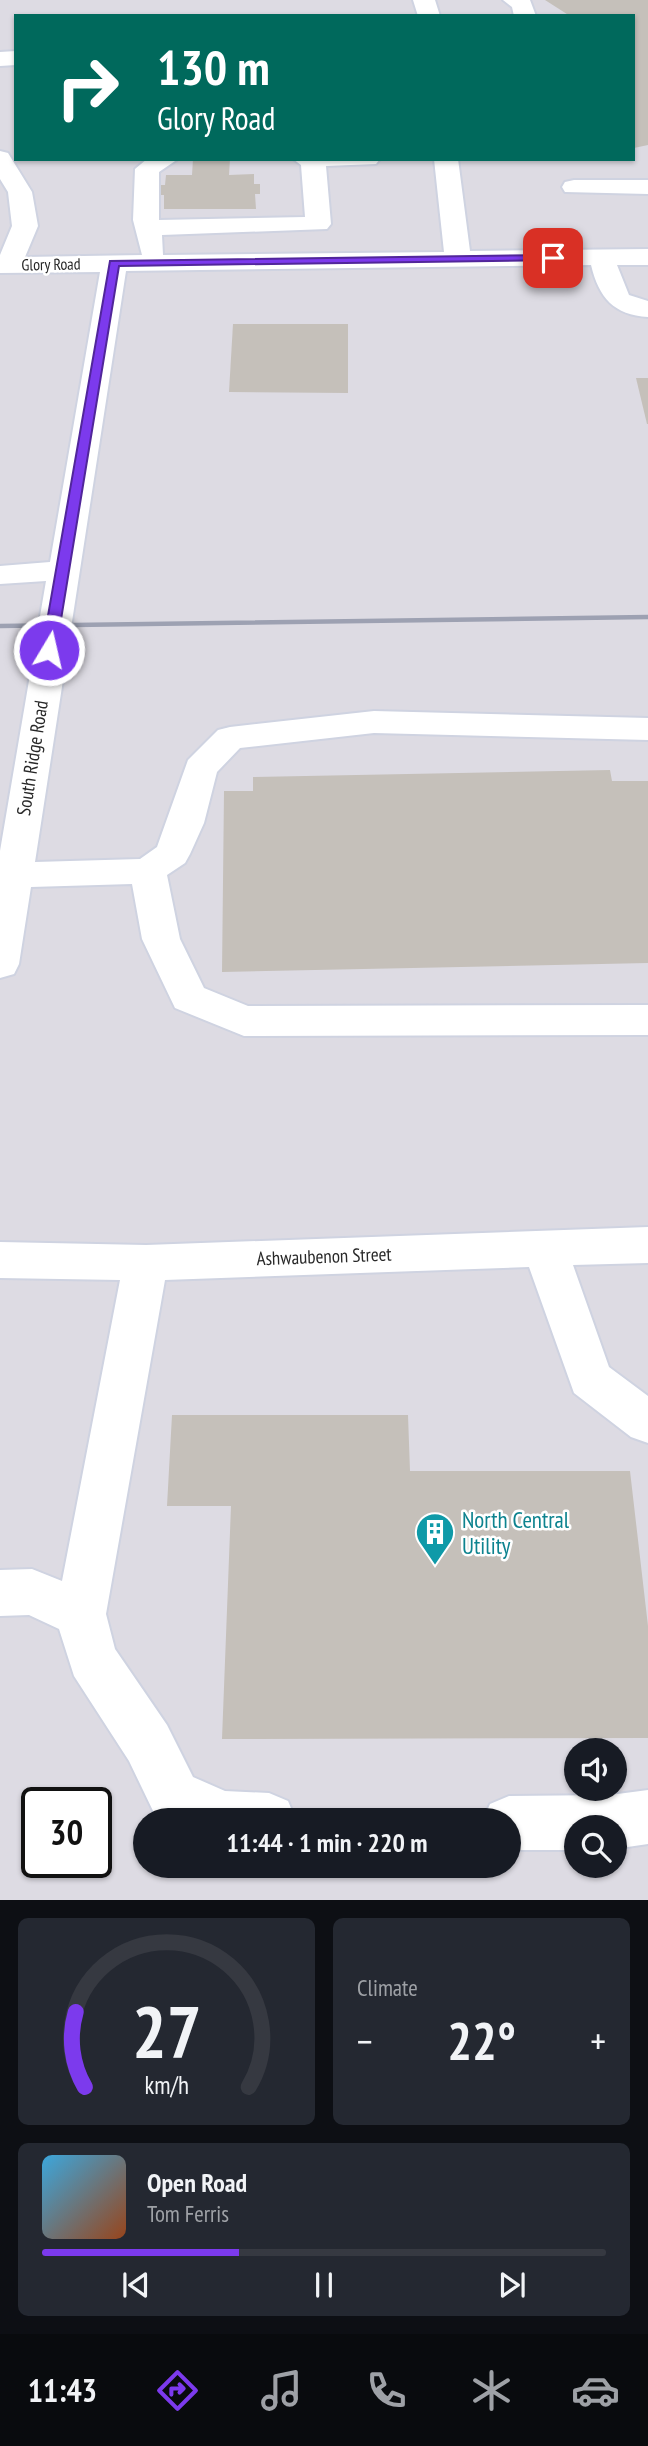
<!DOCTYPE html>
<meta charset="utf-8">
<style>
:root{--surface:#171b24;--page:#242831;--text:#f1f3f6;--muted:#9ea1a6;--line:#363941;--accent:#7c3aed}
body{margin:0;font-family:"PT Sans Narrow",sans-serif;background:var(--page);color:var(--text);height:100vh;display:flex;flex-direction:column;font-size:26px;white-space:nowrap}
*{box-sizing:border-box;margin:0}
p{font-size:23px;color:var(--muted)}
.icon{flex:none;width:38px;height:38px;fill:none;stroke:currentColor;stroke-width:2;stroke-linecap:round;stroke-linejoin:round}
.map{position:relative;height:1900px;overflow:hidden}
.sheet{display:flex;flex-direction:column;gap:18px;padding:18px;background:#0d0f14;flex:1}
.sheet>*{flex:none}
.hud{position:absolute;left:14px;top:14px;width:621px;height:147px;border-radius:0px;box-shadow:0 2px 5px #0004;background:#00695c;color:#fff;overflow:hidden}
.buttons{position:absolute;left:564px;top:1738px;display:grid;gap:14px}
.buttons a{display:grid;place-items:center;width:63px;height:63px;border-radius:50%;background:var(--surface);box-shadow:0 2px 5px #0004;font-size:35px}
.speed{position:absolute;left:21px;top:1787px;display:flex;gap:14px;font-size:35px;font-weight:700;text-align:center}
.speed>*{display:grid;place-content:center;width:91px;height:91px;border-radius:50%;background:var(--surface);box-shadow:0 2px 5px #0004;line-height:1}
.speed .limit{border:4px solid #111;border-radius:10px;background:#fff;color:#111}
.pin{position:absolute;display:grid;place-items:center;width:60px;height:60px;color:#fff;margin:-30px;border-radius:14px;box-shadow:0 4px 10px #0006}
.me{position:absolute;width:77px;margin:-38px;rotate:9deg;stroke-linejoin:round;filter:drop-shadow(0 0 5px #0008)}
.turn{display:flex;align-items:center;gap:24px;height:147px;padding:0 28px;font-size:32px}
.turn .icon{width:91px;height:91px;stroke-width:2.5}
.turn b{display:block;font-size:49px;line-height:60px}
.big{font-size:52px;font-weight:700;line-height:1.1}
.sheet .widget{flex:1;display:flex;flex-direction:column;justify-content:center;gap:10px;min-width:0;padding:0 24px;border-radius:10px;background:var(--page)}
.sheet .dial{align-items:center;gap:0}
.dial svg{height:182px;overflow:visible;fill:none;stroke:var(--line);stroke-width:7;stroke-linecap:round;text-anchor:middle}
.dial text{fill:var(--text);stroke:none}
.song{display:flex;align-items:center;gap:21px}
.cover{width:84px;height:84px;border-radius:10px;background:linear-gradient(135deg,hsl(200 70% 55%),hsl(20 70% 35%))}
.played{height:7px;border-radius:4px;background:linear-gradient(90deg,var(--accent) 35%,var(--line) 35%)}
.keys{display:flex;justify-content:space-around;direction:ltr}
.heat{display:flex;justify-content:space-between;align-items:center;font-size:38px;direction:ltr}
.sheet .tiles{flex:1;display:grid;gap:18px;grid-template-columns:1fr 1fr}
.widget:last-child{grid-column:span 2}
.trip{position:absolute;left:133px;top:1808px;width:388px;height:70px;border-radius:35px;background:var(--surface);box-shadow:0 2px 5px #0004;font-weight:700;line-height:70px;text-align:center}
.menu{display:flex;height:112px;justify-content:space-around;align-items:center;background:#090b0e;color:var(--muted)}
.menu .icon{width:49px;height:49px}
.menu .on{color:var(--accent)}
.menu b{font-size:32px;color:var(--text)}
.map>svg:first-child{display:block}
</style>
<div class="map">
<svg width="648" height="1900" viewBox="0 0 648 1900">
<rect width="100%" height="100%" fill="#eae3da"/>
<path fill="#dddbe3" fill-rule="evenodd" d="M0 0H648V1900H0ZM16 16H634V159H16ZM576 1750H614V1788H576ZM37 1802H96V1862H37ZM145 1820H509V1866H145ZM576 1827H614V1866H576Z"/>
<g fill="#c5c0ba">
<path d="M545 0H648V145L634 148V16H570Z"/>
<path d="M193 159H230L229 175 254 174V184H260V194H255L256 209H164V195H156L157 185H165L166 175H192Z"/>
<path d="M233 324H348V393L229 392Z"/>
<path d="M636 378H648V424H647Z"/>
<path d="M610 770 612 781H648V963L222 972 224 791H253V777Z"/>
<path d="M172 1415H408L410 1471H630L648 1626V1738L222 1739 231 1506H167Z"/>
</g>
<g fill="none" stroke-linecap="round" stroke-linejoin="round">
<g stroke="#cfd3e1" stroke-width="4">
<g id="minor">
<path d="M413 0H435L440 16H418Z"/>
<path d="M503 0H530L536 16H514L512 7Z"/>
<path d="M16 51V65L0 66V52Z"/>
<path d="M0 151 8 153 32 192 38 226 25 257 142 255 133 220 135 169 147 159H178L159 172V220L305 217 301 165 293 159H380L376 164 326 166 331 224 327 229 162 235 163 255 444 252 434 159H458L470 251 648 249V265H617L629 295 648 301V317C614 315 599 298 591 265L126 271 35 862 140 859 157 847 188 760 218 730 230 727 374 711 648 718V740L374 733 240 748 217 772 204 823 190 854 185 863 167 875 180 939 204 988 248 1006 648 1005V1035L244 1036 175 1008 142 939 132 884 31 887 19 964 14 974 0 978V851L46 581 0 584V566L50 562 100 272 0 273V255L12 226 8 192 0 179Z"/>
<path d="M574 180H648V194L565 192 562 187 565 182Z"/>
<path d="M648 1227V1263L573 1265 609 1367 648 1396V1443L631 1437 574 1393 529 1267 165 1280 106 1614 115 1649 167 1725 193 1777 225 1791 269 1793 288 1801 296 1820H166L155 1815 129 1761 74 1676 59 1629 29 1615 0 1616V1570L32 1569 62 1581 120 1280 0 1278V1242L146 1245Z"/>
<path d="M648 1790V1844L614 1849V1827H576V1850H509V1820H483L490 1804 509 1796 610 1795Z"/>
</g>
</g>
<use href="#minor" fill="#fff" fill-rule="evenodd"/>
<path stroke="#9da1b2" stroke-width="4.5" d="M0 626 648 617"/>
</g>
<path fill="#7c3aed" stroke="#51269a" stroke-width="2" d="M553 255 556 256V260L119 266 56 650 44 653 42 650 110 261Z"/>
<defs>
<g id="building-pin" transform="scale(2.0125)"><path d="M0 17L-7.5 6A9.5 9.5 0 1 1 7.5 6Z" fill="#0f9aa8" stroke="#fff"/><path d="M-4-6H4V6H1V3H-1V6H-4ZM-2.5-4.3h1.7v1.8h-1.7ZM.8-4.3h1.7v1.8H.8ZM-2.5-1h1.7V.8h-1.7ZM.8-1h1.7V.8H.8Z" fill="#fff"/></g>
</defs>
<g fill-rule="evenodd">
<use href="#building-pin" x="435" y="1532"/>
</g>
<g text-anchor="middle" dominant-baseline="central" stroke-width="5" stroke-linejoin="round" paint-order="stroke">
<g font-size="16" fill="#282828" stroke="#fff">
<text transform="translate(51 264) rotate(-1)">Glory Road</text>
</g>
<g font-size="19" fill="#282828" stroke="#fff">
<text transform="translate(32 758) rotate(-81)">South Ridge Road</text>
<text transform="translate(324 1256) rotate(-2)">Ashwaubenon Street</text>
</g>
<g font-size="23" fill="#0d838f" stroke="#fff" text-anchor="start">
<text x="462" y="1519">North Central<tspan x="462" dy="26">Utility</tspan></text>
</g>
</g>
</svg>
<div class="buttons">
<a><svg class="icon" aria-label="sound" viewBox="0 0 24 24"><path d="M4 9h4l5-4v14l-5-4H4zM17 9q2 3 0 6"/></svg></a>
<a><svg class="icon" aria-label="search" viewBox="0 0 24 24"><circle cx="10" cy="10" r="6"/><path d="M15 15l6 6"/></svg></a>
</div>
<div class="speed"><div class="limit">30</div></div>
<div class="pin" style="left:553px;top:258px;background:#d93025"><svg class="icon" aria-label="arrive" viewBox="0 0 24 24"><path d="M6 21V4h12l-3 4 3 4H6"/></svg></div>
<svg class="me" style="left:49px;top:650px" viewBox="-20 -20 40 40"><circle r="17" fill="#7c3aed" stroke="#fff" stroke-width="3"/><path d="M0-11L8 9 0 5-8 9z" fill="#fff"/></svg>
<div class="trip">11:44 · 1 min · 220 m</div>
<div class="hud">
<div class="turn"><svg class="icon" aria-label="right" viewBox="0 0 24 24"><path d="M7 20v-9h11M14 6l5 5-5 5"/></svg><div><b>130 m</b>Glory Road</div></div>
</div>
</div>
<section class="sheet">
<div class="tiles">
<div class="widget dial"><svg viewBox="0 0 100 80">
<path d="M14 69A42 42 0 1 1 86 69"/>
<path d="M14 69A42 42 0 0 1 10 36" stroke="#7c3aed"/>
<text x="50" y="56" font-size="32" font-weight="700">27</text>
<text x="50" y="72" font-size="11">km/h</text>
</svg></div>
<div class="widget"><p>Climate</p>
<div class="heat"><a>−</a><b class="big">22°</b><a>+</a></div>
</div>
<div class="widget">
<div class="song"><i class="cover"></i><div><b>Open Road</b><p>Tom Ferris</p></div></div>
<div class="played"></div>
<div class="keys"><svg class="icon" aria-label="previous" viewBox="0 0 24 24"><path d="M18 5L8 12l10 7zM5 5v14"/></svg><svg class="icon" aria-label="pause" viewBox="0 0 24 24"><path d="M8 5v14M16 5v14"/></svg><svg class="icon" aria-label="next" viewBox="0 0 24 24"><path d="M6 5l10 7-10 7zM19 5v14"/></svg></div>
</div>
</div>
</section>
<nav class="menu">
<b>11:43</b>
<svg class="icon on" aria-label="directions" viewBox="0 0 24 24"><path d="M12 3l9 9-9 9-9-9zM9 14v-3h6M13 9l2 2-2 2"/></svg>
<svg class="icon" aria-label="music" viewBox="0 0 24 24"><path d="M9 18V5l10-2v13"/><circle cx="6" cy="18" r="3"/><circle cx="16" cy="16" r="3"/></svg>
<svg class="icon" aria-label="phone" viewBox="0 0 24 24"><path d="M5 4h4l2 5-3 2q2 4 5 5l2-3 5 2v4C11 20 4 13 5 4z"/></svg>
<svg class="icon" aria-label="climate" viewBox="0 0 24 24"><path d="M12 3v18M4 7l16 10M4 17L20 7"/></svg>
<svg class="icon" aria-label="car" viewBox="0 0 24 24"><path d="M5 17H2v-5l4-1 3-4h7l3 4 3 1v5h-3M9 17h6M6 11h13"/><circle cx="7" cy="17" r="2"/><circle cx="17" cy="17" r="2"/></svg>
</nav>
